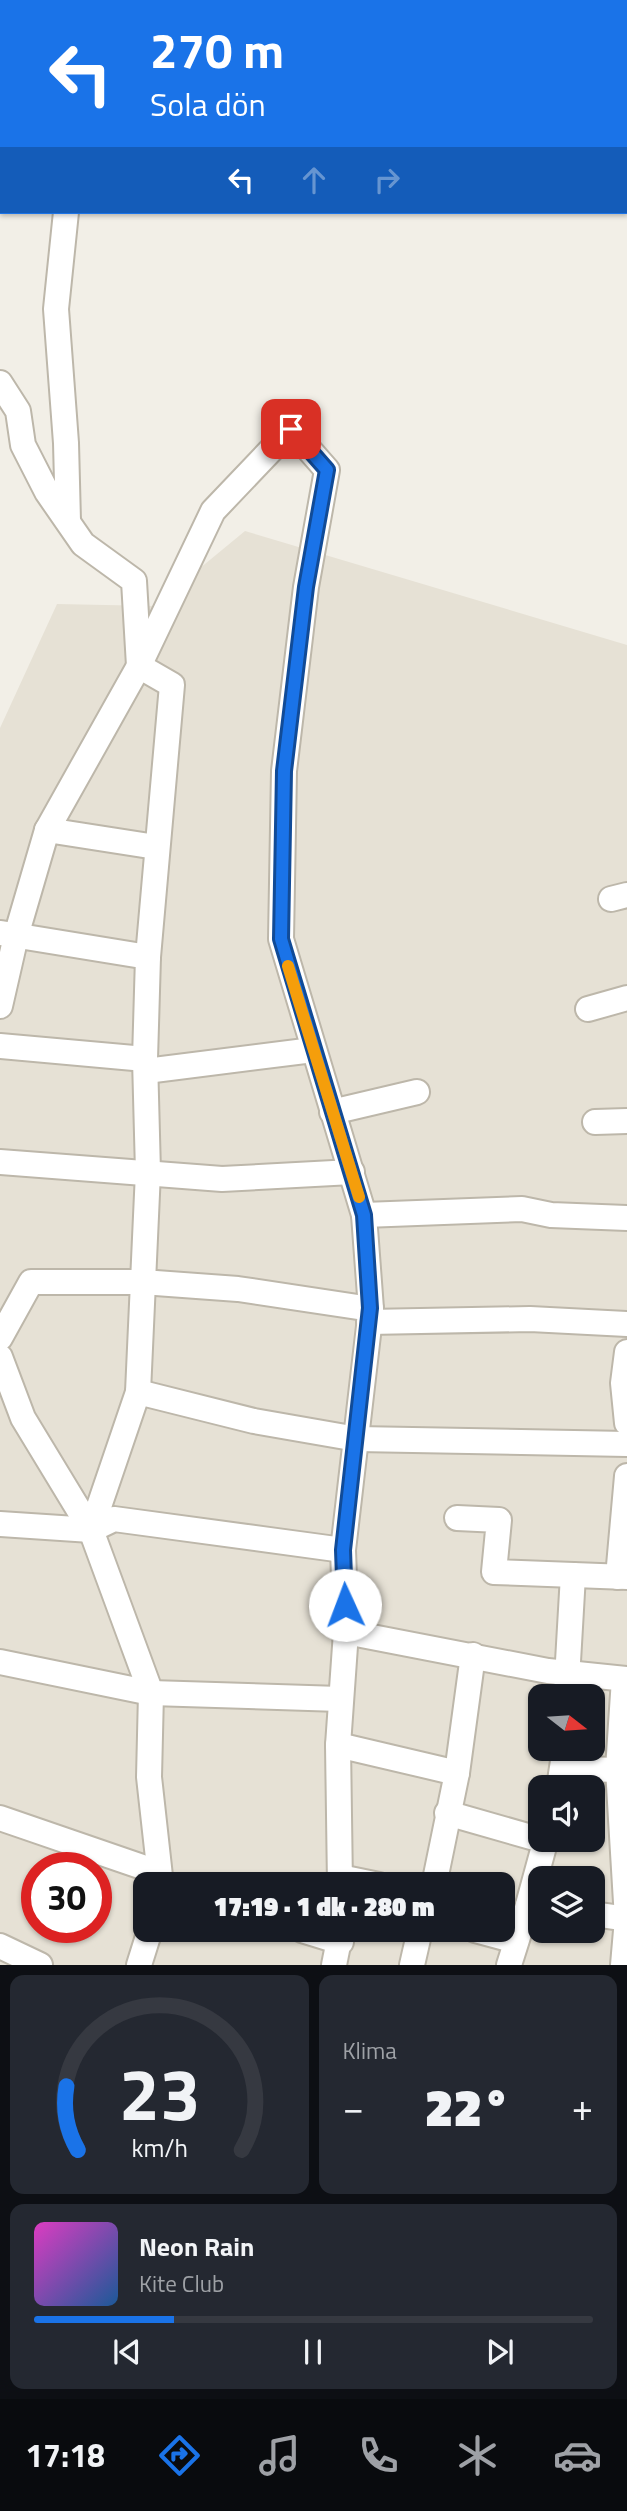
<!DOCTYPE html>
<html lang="tr">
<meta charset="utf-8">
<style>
:root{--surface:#171b24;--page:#242831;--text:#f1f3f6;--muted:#9ea1a6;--line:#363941;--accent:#1a73e8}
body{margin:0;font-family:"Titillium Web",sans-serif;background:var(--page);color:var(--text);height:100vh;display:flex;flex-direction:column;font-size:26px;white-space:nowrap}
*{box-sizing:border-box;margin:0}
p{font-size:23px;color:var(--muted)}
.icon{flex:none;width:38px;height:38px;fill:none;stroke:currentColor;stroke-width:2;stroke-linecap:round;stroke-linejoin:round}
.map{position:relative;height:1965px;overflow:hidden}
.panel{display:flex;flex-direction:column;gap:10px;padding:10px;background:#0d0f14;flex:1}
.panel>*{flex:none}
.hud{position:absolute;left:0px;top:0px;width:628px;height:214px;box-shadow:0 2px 5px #0004;background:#1a73e8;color:#fff;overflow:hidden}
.needle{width:46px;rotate:107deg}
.tools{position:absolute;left:528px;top:1684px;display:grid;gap:14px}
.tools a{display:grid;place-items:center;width:77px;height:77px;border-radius:14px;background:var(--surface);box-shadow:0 2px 5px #0004;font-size:35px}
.speed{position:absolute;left:21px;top:1852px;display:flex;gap:14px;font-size:35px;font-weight:700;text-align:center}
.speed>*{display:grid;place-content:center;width:91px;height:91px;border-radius:50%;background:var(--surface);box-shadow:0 2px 5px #0004;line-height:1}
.speed .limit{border:10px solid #d22;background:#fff;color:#111}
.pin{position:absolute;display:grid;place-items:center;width:60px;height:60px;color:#fff;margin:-30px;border-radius:14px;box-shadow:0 4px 10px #0006}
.me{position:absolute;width:77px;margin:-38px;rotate:358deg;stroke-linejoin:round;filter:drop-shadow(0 0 5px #0008)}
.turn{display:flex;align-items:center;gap:24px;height:147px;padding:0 35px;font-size:32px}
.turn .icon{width:91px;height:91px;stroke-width:2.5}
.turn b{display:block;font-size:49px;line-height:60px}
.lanes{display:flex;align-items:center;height:66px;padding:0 35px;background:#0003;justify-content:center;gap:35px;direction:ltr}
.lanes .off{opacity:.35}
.big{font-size:52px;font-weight:800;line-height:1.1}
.panel .card{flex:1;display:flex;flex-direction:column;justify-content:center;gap:10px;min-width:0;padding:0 24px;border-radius:14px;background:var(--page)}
.panel .dial{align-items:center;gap:0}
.dial svg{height:182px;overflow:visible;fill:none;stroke:var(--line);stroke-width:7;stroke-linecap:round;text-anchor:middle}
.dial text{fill:var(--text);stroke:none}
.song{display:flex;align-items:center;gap:21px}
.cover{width:84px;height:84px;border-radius:10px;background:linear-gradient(135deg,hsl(310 70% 55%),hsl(210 70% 35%))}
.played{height:7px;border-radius:4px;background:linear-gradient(90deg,var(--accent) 25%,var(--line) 25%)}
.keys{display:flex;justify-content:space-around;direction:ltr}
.heat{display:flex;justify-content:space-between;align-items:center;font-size:38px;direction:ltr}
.panel .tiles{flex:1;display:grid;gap:10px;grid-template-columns:1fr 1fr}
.card:last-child{grid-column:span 2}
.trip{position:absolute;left:133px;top:1872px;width:382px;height:70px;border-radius:14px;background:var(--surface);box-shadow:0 2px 5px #0004;font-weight:800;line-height:70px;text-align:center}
.tab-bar{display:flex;height:112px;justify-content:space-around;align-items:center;background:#090b0e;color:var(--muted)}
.tab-bar .icon{width:49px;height:49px}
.tab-bar .on{color:var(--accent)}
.tab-bar b{font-size:32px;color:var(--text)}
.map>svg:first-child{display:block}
</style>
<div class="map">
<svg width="627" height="1965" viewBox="0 0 627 1965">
<rect width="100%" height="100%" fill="#f2efe7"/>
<path fill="#e6e1d5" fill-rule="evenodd" d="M245 531 627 645V1965H0V728L57 604 154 606ZM541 1696H593V1748H541ZM541 1787H593V1839H541ZM37 1867H96V1927H37ZM541 1878H593V1930H541ZM145 1885H502V1930H145Z"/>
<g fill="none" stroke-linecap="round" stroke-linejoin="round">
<g stroke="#bdb7aa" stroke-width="28">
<g id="minor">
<path d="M162 2 163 0"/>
<path d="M66 212 56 309 66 443 68 521"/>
<path d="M0 383 18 411 23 445 47 492 83 544 134 581 139 666 172 685 148 957 145 1059 148 1172 138 1392 91 1530"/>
<path d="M47 830 156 847"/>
<path d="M611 899 627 895"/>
<path d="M1 933 148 957"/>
<path d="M0 1006 16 936 47 830 139 666 213 511 291 429 327 470 306 587 284 771 281 939 364 1215 371 1309 343 1550 346 1632 338 1745 340 1885"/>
<path d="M588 1009 627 998"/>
<path d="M0 1046 145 1059"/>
<path d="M146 1071 313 1050"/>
<path d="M332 1112 417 1092"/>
<path d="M595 1122 627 1121"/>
<path d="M0 1162 222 1179 352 1172"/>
<path d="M364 1215 522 1209 551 1215 627 1218"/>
<path d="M369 1322 530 1319 627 1324"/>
<path d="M0 1338 31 1282H142L238 1289 371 1309"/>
<path d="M627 1352 623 1383 627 1423"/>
<path d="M0 1357 23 1418 91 1530 151 1693 149 1777 161 1885"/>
<path d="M138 1392 254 1421 357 1439 627 1444"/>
<path d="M457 1518 499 1520 494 1572 627 1577"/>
<path d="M0 1524 91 1530 114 1519 343 1550"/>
<path d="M618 1577 627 1476"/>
<path d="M346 1632 548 1671 627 1679"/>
<path d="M0 1662 151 1693 340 1699"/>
<path d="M566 1696 573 1575"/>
<path d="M338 1745 457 1773"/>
<path d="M564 1769 627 1770"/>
<path d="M559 1787 565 1748"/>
<path d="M447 1813 545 1841"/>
<path d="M0 1818 157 1872"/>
<path d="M340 1877 379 1885"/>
<path d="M434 1885 457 1773 473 1655"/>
<path d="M528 1905 546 1839"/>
<path d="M593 1914 627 1919"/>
<path d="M302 1930 341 1942"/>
<path d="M475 1930 516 1941"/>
<path d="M0 1946 40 1965"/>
<path d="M139 1965 150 1930"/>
<path d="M334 1965 341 1930"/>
<path d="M412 1965 420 1930"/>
<path d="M509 1965 528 1905 541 1906"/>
<path d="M623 1965 627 1919 618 1769 624 1679"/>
</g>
</g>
<use href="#minor" stroke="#fff" stroke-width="24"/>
</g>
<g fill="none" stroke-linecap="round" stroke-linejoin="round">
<g stroke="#114b97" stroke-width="18">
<path id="route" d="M291 429 327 470 306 587 284 771 281 939 364 1215 370 1308 343 1550 345 1605"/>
</g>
<use href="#route" stroke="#1a73e8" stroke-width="12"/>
<path stroke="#f59e0b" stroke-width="12" d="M288 966 359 1197"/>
</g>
</svg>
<div class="tools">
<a><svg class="needle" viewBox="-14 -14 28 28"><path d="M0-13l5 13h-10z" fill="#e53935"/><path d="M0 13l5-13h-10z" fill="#9ea1a6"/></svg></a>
<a><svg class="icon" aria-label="sound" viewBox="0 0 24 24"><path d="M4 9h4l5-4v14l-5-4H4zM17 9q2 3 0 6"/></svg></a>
<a><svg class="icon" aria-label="layers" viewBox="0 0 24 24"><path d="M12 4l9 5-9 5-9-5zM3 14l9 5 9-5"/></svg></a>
</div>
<div class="speed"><div class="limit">30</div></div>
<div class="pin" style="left:291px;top:429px;background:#d93025"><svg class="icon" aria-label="arrive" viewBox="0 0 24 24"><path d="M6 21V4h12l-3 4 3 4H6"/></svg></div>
<svg class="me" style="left:345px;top:1605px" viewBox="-20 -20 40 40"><circle r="19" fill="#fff"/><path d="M0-13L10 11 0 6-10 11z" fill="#1a73e8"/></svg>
<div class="trip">17:19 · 1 dk · 280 m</div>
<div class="hud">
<div class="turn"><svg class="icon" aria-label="left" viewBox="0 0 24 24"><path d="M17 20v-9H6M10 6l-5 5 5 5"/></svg><div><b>270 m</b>Sola dön</div></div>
<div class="lanes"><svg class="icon" aria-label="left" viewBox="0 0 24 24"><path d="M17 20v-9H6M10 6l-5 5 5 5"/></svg><svg class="icon off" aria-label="ahead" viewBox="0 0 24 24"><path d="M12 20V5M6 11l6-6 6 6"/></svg><svg class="icon off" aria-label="right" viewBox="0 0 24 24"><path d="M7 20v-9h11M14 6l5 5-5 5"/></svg></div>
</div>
</div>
<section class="panel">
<div class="tiles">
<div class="card dial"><svg viewBox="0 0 100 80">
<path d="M14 69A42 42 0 1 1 86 69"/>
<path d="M14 69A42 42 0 0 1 9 41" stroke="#1a73e8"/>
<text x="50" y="56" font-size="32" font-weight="700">23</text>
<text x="50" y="72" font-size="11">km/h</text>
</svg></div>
<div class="card"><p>Klima</p>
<div class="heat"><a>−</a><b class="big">22°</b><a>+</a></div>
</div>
<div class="card">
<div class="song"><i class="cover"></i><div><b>Neon Rain</b><p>Kite Club</p></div></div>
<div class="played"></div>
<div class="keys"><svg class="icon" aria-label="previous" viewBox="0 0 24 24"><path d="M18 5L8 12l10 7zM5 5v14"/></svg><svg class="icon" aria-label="pause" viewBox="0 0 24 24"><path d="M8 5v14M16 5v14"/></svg><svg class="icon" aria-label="next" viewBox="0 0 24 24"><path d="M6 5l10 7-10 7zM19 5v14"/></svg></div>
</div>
</div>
</section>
<nav class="tab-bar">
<b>17:18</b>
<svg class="icon on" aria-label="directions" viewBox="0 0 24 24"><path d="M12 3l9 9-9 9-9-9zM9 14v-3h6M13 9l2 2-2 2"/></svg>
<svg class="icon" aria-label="music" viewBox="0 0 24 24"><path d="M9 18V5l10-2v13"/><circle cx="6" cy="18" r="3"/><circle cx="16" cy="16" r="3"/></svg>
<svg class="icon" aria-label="phone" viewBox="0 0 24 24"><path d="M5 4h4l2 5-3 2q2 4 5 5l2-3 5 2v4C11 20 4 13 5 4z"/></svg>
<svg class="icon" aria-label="climate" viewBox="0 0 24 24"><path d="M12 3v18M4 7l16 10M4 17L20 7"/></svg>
<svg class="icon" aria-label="car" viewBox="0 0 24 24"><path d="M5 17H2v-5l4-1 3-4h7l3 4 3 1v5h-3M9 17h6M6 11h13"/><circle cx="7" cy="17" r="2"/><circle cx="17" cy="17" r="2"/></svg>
</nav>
